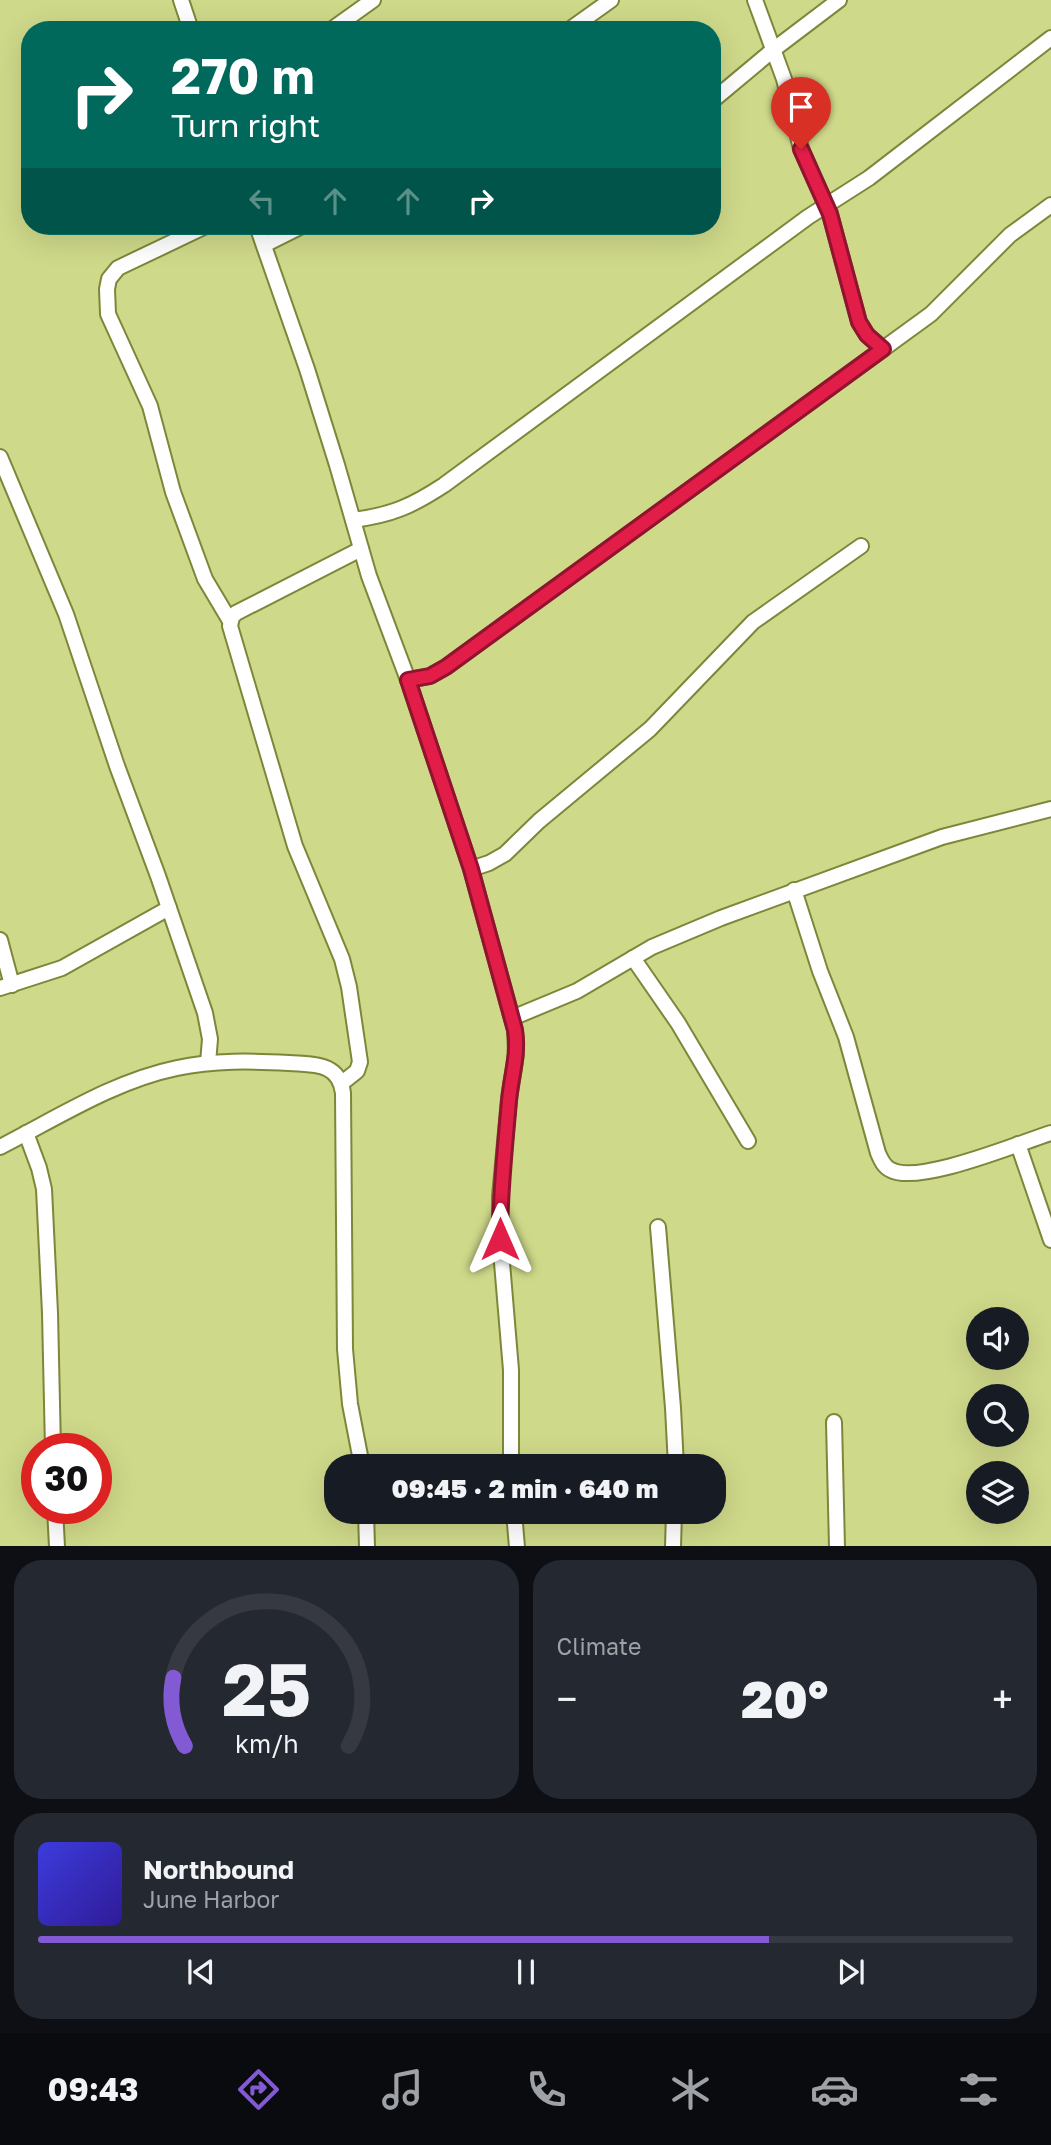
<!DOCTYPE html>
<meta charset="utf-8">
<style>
:root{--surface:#171b24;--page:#242831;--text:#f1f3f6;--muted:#9ea1a6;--line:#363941;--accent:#825ad4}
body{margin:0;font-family:"Golos Text",sans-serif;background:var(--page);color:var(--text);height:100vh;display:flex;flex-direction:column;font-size:26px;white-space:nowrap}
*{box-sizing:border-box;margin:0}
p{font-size:23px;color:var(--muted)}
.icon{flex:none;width:38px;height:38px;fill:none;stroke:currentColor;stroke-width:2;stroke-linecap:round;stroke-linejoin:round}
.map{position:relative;height:1546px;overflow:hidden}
.side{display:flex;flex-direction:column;gap:14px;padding:14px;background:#0d0f14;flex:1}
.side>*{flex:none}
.guide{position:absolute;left:21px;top:21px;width:700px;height:214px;border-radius:28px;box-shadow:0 7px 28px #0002;background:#00695c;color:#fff;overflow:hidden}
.buttons{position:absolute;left:966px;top:1307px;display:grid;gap:14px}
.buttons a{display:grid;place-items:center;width:63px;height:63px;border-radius:50%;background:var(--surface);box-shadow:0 7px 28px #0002;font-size:35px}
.speed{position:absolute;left:21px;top:1433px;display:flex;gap:14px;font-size:35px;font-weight:700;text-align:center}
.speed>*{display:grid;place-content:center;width:91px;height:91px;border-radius:50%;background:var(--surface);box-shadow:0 7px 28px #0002;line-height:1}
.speed .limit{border:10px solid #d22;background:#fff;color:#111}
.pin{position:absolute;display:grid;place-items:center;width:60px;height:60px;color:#fff;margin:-72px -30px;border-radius:50% 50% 50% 0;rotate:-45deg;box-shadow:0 0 7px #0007}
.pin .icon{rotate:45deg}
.me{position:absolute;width:77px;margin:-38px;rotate:0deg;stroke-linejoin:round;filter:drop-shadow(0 0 5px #0008)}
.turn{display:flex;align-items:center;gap:24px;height:147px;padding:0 35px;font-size:32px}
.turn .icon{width:91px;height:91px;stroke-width:2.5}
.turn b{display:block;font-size:49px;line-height:60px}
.lanes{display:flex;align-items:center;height:66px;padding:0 35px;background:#0003;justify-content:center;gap:35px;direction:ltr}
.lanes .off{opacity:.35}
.big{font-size:52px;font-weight:800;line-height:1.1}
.side .widget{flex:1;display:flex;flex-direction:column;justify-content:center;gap:10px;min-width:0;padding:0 24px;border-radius:28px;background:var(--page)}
.side .dial{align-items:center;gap:0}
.dial svg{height:182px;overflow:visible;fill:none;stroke:var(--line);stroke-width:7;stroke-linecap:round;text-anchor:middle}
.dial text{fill:var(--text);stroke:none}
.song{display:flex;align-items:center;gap:21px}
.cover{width:84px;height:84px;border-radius:10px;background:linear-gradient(135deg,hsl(240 70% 55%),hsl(250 70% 35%))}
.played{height:7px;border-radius:4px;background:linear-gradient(90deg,var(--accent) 75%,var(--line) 75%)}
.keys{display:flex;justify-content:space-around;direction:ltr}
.heat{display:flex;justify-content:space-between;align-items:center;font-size:38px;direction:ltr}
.side .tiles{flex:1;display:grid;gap:14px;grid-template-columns:1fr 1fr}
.widget:last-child{grid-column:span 2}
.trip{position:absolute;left:324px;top:1454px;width:402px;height:70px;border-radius:28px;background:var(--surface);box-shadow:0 7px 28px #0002;font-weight:800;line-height:70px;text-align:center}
.menu{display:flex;height:112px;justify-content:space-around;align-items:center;background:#090b0e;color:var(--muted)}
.menu .icon{width:49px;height:49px}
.menu .current{color:var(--accent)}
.menu b{font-size:32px;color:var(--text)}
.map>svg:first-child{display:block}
</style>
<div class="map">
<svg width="1051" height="1547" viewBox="0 0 1051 1547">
<rect width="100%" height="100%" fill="#cfd98a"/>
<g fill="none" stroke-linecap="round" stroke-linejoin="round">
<g stroke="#7e8639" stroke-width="18">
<g id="street">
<path d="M181 0 191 30"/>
<path d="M755 0 784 79 801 149 830 214 859 322 867 335 883 349"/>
<path d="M331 30 373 0"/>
<path d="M569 30 611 0"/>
<path d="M712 101 773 50 839 0"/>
<path d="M206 226 118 268 109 279 107 289 108 314 150 406 173 492 205 579 230 621"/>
<path d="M257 226 307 369 337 465 369 576 408 680 471 869 515 1030 516 1054 509 1099 500 1196V1239L511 1370V1466"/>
<path d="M264 245 302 226"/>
<path d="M0 457 66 614 117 766 158 876 205 1013 210 1039 208 1063"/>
<path d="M353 520C392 515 412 506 444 485L808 217 869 178 1051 38"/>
<path d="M408 680 430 676 446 667 931 314 1010 235 1051 205"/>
<path d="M471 869 489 863 505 854 539 821 650 729 753 622 861 546"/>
<path d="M794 890 820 971 846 1037 878 1153C881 1160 884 1167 891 1170 919 1185 1019 1143 1051 1133"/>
<path d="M0 940 12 985"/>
<path d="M633 958 678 1023 748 1141"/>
<path d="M0 988 62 968 169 908"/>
<path d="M512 1018 577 991 652 947 721 918 942 837 1051 809"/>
<path d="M342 1083 357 1071 360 1062 349 987 342 959 295 846 230 626 232 617 236 613 361 549"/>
<path d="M26 1133 39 1168 44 1189 50 1313 53 1449"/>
<path d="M1018 1144 1051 1240"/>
<path d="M0 1147C57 1118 114 1081 177 1068 214 1060 252 1061 289 1063 314 1065 339 1062 343 1093L345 1349 350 1404 362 1466"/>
<path d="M658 1227 673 1408 676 1466"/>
<path d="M834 1422 837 1547"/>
<path d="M55 1508 57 1547"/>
<path d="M366 1512 367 1547"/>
<path d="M514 1512 517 1547"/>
<path d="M673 1547 674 1512"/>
</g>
</g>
<use href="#street" stroke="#fff" stroke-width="14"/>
</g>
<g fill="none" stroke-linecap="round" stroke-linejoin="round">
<g stroke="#92132f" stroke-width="18">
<path id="route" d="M500 1239C500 1193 505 1147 509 1101 511 1077 519 1054 515 1030L471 869 408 680 430 676 446 667 883 349 867 335 859 322 830 214 801 149"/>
</g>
<use href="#route" stroke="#e11d48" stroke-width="12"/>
</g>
</svg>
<div class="buttons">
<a><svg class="icon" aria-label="sound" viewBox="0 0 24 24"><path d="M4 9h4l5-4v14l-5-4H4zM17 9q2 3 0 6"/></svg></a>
<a><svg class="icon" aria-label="search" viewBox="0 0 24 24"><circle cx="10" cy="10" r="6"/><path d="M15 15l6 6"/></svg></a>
<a><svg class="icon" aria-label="layers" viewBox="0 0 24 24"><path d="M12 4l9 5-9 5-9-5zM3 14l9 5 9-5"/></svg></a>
</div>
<div class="speed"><div class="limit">30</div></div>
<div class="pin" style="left:801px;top:149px;background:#d93025"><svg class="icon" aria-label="arrive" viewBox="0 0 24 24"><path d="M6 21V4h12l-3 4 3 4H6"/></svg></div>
<svg class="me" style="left:500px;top:1239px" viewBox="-20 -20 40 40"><path d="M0-17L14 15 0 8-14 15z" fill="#e11d48" stroke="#fff" stroke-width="4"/></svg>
<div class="trip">09:45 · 2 min · 640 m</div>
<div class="guide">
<div class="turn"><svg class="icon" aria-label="right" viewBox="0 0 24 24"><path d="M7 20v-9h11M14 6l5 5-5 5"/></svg><div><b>270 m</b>Turn right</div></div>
<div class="lanes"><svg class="icon off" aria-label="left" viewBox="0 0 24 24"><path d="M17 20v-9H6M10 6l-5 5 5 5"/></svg><svg class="icon off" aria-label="ahead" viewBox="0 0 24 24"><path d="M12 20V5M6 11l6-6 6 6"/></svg><svg class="icon off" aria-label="ahead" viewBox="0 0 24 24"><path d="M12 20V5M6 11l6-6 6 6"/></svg><svg class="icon" aria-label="right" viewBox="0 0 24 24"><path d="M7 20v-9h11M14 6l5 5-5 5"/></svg></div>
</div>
</div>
<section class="side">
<div class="tiles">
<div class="widget dial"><svg viewBox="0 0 100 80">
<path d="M14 69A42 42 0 1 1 86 69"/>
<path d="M14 69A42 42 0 0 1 9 39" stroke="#825ad4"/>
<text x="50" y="56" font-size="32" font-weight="700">25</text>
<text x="50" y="72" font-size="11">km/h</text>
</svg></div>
<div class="widget"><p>Climate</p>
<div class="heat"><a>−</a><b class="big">20°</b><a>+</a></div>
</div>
<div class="widget">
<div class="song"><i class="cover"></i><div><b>Northbound</b><p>June Harbor</p></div></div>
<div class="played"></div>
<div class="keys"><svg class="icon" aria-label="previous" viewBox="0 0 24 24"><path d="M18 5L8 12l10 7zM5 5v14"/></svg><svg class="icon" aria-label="pause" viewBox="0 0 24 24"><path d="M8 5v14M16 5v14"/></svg><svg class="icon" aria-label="next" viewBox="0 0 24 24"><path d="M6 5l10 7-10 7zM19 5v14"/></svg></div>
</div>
</div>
</section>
<nav class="menu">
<b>09:43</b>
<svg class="icon current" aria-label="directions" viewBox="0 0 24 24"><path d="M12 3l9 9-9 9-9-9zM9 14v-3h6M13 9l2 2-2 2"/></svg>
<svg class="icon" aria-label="music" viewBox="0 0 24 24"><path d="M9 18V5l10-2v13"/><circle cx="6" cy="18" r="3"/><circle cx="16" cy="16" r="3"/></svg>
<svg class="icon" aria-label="phone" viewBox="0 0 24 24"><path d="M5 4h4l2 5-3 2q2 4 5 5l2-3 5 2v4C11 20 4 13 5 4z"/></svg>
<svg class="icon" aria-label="climate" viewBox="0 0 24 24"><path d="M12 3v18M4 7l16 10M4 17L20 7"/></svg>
<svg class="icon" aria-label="car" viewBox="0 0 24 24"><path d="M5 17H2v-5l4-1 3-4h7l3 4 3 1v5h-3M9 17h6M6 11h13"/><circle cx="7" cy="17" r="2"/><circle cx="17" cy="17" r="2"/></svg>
<svg class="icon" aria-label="filters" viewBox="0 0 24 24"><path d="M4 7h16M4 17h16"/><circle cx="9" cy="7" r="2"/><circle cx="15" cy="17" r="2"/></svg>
</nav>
